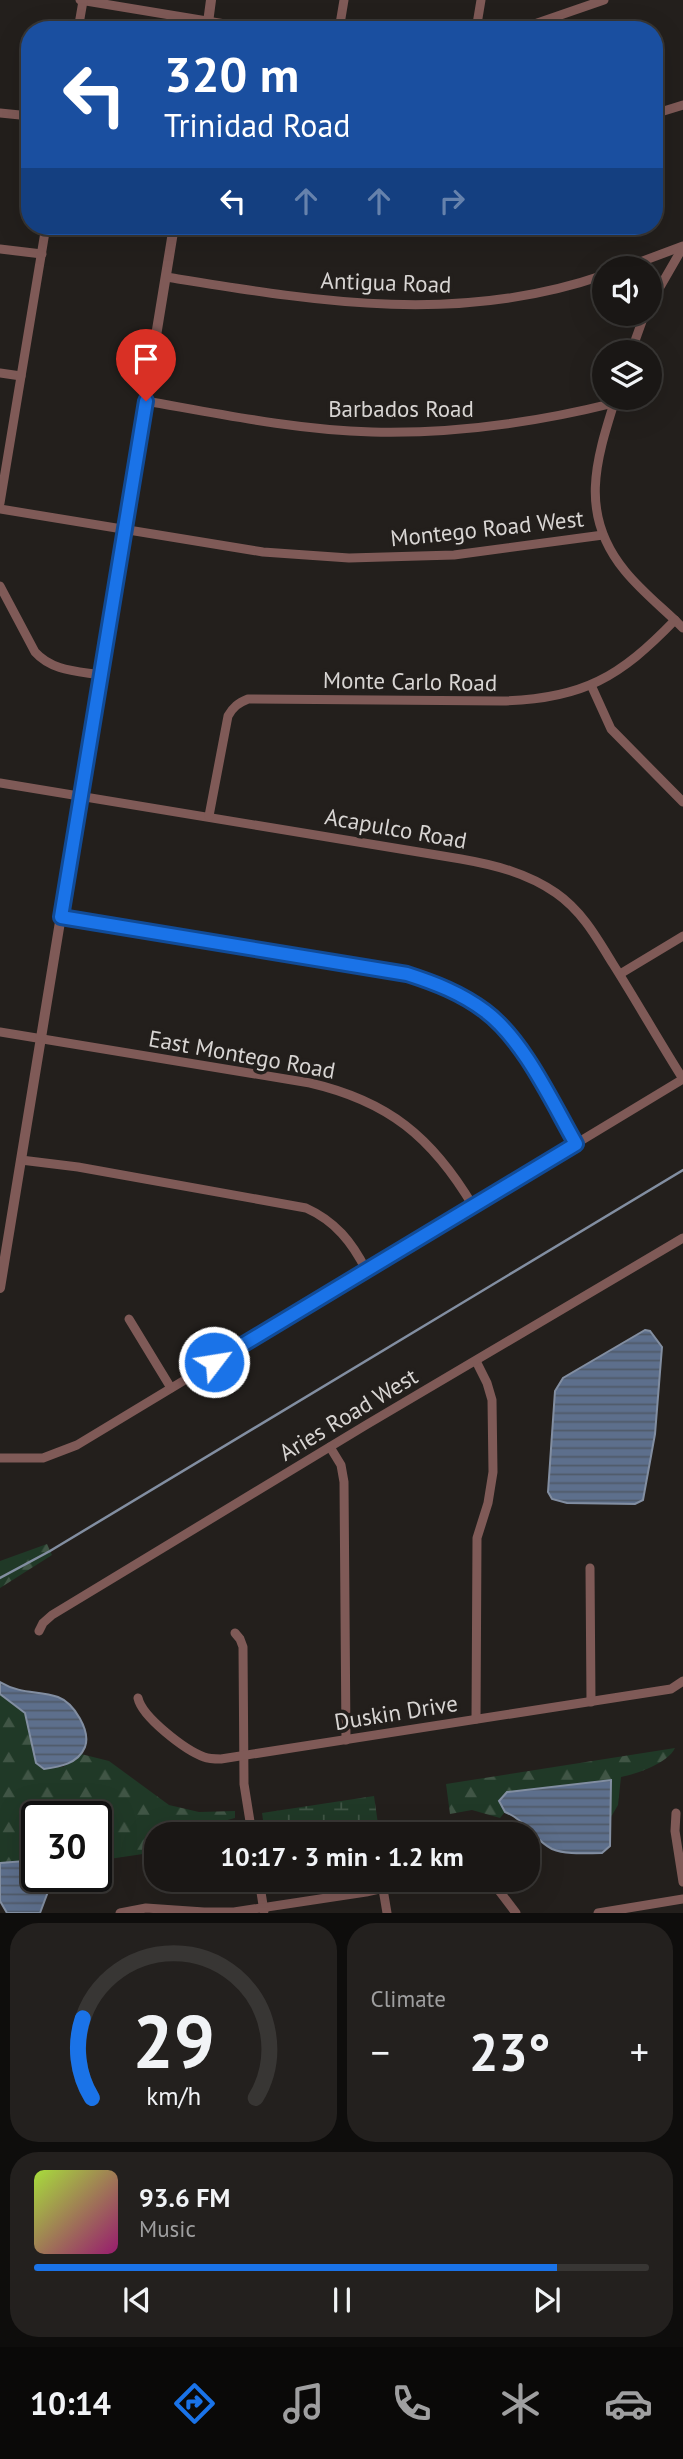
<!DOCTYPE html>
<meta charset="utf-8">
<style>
:root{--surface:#1a1715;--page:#23201e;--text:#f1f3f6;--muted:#9f9fa0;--line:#383634;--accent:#1a73e8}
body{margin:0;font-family:"PT Sans",sans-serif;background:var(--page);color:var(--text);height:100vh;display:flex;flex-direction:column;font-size:26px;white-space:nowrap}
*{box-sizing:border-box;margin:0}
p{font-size:23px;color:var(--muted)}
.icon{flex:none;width:38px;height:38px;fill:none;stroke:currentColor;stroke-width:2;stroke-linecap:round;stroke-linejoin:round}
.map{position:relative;height:1913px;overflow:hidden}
.side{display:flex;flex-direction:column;gap:10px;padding:10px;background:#0e0d0c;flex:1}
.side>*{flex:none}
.top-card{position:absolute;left:21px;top:21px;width:642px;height:214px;border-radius:28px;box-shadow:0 7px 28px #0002,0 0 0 2px var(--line);background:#1a4fa0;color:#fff;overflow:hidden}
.controls{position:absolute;left:592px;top:256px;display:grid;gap:14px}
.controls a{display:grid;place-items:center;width:70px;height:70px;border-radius:50%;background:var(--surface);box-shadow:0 7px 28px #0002,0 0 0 2px var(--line);font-size:35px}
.speed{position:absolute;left:21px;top:1801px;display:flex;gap:14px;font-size:35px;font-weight:700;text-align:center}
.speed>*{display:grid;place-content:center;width:91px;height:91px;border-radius:50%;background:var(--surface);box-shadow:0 7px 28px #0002,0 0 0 2px var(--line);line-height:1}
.speed .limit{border:4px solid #111;border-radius:10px;background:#fff;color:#111}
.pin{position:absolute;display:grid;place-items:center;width:60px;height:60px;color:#fff;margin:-72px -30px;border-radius:50% 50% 50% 0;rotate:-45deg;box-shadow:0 0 7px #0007}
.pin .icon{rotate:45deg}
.me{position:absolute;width:77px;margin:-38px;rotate:59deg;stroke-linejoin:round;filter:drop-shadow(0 0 5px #0008)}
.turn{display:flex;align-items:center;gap:24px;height:147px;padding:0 28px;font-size:32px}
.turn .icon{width:91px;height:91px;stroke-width:2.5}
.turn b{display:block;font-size:49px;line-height:60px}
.lanes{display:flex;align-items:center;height:66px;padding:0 28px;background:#0003;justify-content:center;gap:35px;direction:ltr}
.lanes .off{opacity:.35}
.big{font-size:52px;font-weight:800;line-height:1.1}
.side .widget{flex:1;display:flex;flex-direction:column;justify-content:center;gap:10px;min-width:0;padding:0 24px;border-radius:28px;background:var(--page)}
.side .dial{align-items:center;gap:0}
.dial svg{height:182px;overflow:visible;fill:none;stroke:var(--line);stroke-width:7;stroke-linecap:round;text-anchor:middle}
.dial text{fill:var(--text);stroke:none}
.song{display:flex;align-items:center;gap:21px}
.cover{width:84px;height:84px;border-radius:10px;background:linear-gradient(135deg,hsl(80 70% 55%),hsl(320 70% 35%))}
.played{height:7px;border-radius:4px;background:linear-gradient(90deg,var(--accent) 85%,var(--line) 85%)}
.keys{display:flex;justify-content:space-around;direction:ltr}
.heat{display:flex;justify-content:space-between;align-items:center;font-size:38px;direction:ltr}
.side .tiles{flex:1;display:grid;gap:10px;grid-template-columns:1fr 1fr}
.widget:last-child{grid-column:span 2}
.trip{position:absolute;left:144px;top:1822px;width:396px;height:70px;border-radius:28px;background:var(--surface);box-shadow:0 7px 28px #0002,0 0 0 2px var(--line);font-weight:800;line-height:70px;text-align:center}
.tab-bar{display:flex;height:112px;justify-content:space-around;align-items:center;background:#0a0908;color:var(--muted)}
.tab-bar .icon{width:49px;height:49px}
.tab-bar .selected{color:var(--accent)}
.tab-bar b{font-size:32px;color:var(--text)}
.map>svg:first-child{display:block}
</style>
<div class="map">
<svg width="683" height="1913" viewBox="0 0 683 1913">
<defs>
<pattern id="forest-firs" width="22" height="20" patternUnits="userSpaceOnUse" patternTransform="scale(1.75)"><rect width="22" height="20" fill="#203927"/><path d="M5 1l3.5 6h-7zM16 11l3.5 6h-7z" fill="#405545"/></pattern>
<pattern id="wetland-marsh" width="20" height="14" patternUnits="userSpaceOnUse" patternTransform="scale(1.75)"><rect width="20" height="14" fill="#203927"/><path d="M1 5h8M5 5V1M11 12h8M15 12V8" fill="none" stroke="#405545"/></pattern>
<pattern id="water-rules" width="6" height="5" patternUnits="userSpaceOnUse" patternTransform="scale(1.75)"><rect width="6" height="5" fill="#5d6f8c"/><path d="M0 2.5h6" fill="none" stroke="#505a69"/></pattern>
</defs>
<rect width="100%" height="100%" fill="#231f1c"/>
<g fill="url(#forest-firs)">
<path d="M47 1544 52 1555 0 1588V1561Z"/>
<path d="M0 1694 25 1712 36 1763 63 1767 81 1754 109 1761 169 1805 199 1812 235 1811V1818L220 1822 221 1834H156V1852L96 1861V1816H37V1860L0 1863Z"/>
<path d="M675 1748C668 1763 637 1774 621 1777L618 1805 611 1817V1781L500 1801 505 1812 500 1818 472 1810 450 1814 446 1784Z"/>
</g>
<path fill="url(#wetland-marsh)" d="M374 1796 379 1831 368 1834H265L262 1813Z"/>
<g fill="url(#water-rules)" stroke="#828ea1" stroke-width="2">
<path d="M645 1330 650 1331 662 1347 655 1434 643 1500 635 1504 567 1503 552 1499 548 1492 555 1391 563 1378Z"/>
<path d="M0 1682C22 1695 38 1690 58 1697 74 1703 91 1731 85 1747 78 1764 59 1767 44 1769L36 1763 25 1713 0 1694Z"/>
<path d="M611 1780 610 1846 602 1853C586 1853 567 1855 552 1849 534 1840 526 1820 505 1812L499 1801 507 1792Z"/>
<path d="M37 1860V1876H61L49 1889 40 1913H7L0 1901V1863Z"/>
</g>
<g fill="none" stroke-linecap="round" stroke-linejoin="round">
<path stroke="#828ea1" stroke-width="2.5" d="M0 1578 50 1551 683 1170"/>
<g stroke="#7f5a57" stroke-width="9">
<path d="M80 0 261 30"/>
<path d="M78 30 83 1"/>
<path d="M339 30 344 0"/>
<path d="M476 30 481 0"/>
<path d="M517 30 604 0"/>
<path d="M0 113 30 116"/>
<path d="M654 114 683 105"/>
<path d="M0 249 42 254"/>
<path d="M624 268 683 246"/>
<path d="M166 277C315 301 457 326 604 275"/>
<path d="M649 306 683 247"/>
<path d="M631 352 645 313"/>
<path d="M0 373 21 376"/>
<path d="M616 397C596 460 578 514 625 571 642 592 664 609 683 628"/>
<path d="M146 401C220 414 297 430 372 432 455 434 534 423 614 403"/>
<path d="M0 503 46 226"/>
<path d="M0 509 263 552 349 558 454 555 603 535"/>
<path d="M0 586 35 652C52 671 77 671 101 675"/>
<path d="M591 685 611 729 683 802"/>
<path d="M0 783 461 859C495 865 527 873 556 893 582 911 597 938 613 964 637 1002 659 1041 683 1079L77 1445 43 1458H0"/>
<path d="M209 816 228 716C233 707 238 703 248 699L502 701C583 699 620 677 675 620"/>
<path d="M61 917 407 974C435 983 461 993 485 1011 524 1040 552 1102 576 1144"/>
<path d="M620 974 683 936"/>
<path d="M0 1032 310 1083C388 1101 432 1137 473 1206"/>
<path d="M21 1160 78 1167 306 1208C335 1221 352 1242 366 1270"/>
<path d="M129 1319 171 1388"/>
<path d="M476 1361 487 1383 492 1400 493 1472 488 1503 477 1538 476 1719"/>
<path d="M330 1447 341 1465 344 1482 346 1740"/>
<path d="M590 1568 591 1702"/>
<path d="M39 1631 43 1623 52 1615 366 1425 683 1238"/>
<path d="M235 1633 240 1639 243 1647 244 1784 252 1834"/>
<path d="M138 1698C142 1717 185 1750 204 1757 209 1759 215 1759 221 1759L671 1689 683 1681"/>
<path d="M676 1813 675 1831 683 1882"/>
<path d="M259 1880 264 1911"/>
<path d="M491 1880 516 1913"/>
<path d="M383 1889 387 1913"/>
<path d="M120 1913 146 1908 204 1912H234L366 1892 419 1880"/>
<path d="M598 1913 683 1899"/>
</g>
<g stroke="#7f5a57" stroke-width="10">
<path d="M207 30 211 0"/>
<path d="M0 1288 174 226"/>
</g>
</g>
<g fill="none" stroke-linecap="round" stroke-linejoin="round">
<g stroke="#114b97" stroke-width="18">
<path id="route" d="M146 401 61 917 407 974C435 983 461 993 485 1011 524 1040 552 1102 576 1144L214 1362"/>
</g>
<use href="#route" stroke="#1a73e8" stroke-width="12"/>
</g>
<g text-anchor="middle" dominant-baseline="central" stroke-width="7" stroke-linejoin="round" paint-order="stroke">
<g font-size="23" fill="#d8d5d3" stroke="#231f1c">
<text transform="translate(386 282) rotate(2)">Antigua Road</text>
<text x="401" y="408">Barbados Road</text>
<text transform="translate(487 528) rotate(-6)">Montego Road West</text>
<text transform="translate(410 681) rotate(1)">Monte Carlo Road</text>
<text transform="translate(396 828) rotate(10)">Acapulco Road</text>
<text transform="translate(242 1054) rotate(10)">East Montego Road</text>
<text transform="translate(348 1414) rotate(-31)">Aries Road West</text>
<text transform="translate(396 1712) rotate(-9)">Duskin Drive</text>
</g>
</g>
</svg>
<div class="controls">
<a><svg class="icon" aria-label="sound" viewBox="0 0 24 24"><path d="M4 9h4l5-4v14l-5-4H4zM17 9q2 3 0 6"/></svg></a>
<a><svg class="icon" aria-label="layers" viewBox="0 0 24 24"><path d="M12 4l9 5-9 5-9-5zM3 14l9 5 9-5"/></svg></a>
</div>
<div class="speed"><div class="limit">30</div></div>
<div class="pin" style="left:146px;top:401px;background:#d93025"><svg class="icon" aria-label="arrive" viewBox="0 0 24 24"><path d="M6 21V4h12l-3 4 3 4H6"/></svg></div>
<svg class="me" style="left:214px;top:1362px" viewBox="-20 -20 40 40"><circle r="17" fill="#1a73e8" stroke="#fff" stroke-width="3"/><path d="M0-11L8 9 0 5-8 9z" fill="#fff"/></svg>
<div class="trip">10:17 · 3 min · 1.2 km</div>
<div class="top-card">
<div class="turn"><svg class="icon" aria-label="left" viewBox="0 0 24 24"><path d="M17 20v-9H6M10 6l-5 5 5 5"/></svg><div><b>320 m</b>Trinidad Road</div></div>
<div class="lanes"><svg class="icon" aria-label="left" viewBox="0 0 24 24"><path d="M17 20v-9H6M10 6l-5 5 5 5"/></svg><svg class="icon off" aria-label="ahead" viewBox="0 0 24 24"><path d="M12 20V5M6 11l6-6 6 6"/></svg><svg class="icon off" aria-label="ahead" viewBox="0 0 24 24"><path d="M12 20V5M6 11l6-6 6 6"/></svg><svg class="icon off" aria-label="right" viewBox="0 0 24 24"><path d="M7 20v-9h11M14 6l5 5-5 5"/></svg></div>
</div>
</div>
<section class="side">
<div class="tiles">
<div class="widget dial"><svg viewBox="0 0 100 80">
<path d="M14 69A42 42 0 1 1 86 69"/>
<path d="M14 69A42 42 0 0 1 10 34" stroke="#1a73e8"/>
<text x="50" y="56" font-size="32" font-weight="700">29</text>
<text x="50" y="72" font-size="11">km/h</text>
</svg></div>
<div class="widget"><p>Climate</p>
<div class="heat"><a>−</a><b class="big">23°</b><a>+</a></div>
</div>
<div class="widget">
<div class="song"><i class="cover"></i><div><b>93.6 FM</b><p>Music</p></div></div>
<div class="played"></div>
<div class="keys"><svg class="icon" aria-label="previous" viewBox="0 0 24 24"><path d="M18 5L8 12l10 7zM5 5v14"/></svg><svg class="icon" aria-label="pause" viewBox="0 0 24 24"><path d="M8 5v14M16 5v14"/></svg><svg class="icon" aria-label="next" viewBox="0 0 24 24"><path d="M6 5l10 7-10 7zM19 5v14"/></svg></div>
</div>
</div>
</section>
<nav class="tab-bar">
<b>10:14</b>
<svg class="icon selected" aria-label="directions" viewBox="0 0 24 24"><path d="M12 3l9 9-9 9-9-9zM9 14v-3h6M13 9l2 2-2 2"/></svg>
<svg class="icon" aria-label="music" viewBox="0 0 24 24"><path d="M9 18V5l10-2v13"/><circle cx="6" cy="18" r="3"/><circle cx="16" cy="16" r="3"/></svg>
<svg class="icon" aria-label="phone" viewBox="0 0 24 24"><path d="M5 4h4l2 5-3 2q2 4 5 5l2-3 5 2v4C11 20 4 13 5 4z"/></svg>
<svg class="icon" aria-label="climate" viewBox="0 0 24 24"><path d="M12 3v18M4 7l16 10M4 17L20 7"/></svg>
<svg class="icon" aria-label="car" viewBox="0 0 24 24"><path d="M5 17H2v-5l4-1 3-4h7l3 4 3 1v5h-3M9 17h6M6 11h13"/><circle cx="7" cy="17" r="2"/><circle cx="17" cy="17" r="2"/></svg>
</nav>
